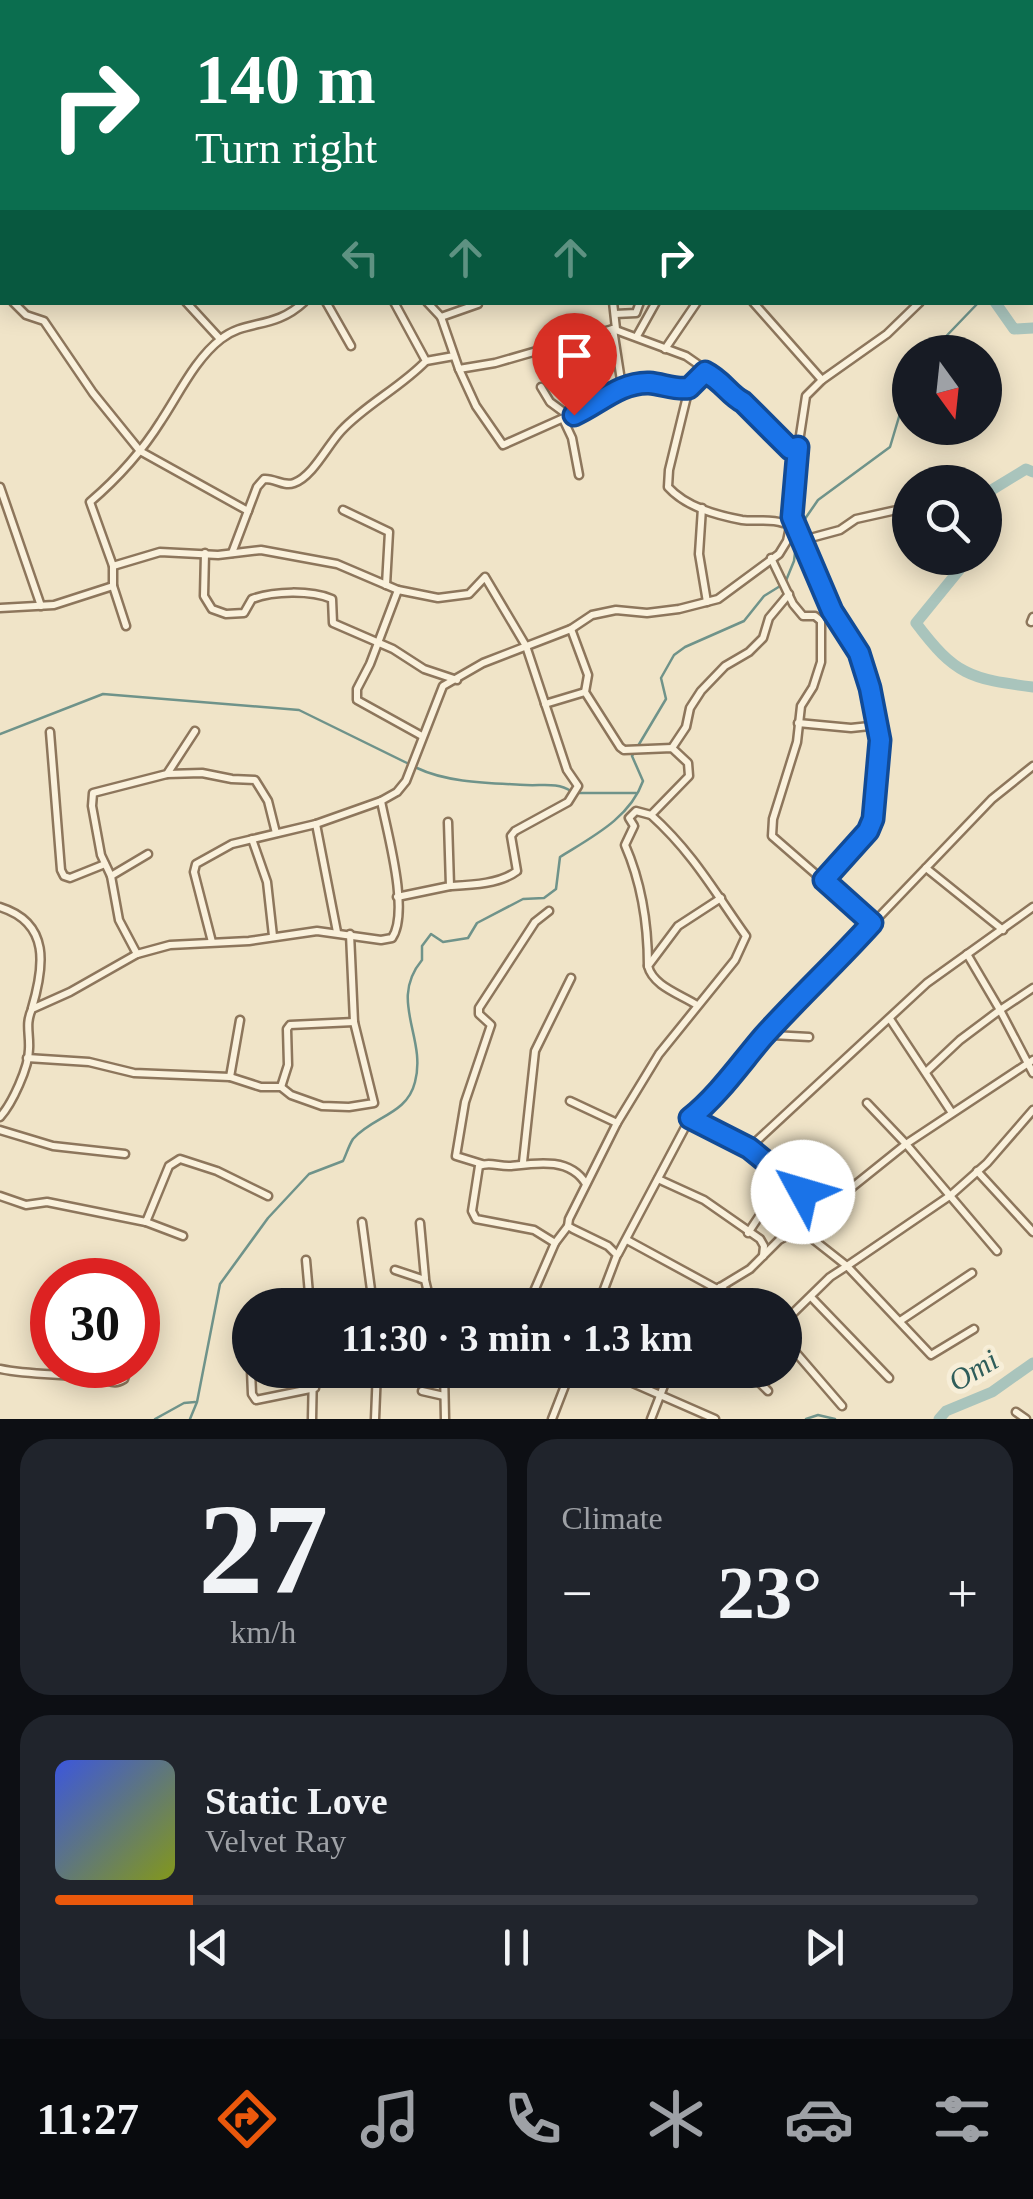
<!DOCTYPE html>
<meta charset="utf-8">
<style>
:root{--surface:#171b24;--page:#20242c;--text:#f1f3f6;--muted:#9ea1a6;--line:#363941;--accent:#ea580c}
body{margin:0;font-family:"Times New Roman",serif;background:var(--page);color:var(--text);height:100vh;display:flex;flex-direction:column;font-size:38px;white-space:nowrap}
*{box-sizing:border-box;margin:0}
p{font-size:32px;color:var(--muted)}
.icon{flex:none;width:55px;height:55px;fill:none;stroke:currentColor;stroke-width:2;stroke-linecap:round;stroke-linejoin:round}
.map{position:relative;height:1419px;overflow:hidden}
.panel{display:flex;flex-direction:column;gap:20px;padding:20px;background:#0d0f14;flex:1}
.panel>*{flex:none}
.hud{position:absolute;left:0px;top:0px;width:1035px;height:305px;box-shadow:0 5px 25px #0003;background:#0b6e4f;color:#fff;overflow:hidden}
.needle{width:65px;rotate:165deg}
.tools{position:absolute;left:892px;top:335px;display:grid;gap:20px}
.tools a{display:grid;place-items:center;width:110px;height:110px;border-radius:50%;background:var(--surface);box-shadow:0 5px 25px #0003;font-size:50px}
.speed{position:absolute;left:30px;top:1258px;display:flex;gap:20px;font-size:50px;font-weight:700;text-align:center}
.speed>*{display:grid;place-content:center;width:130px;height:130px;border-radius:50%;background:var(--surface);box-shadow:0 5px 25px #0003;line-height:1}
.speed .limit{border:15px solid #d22;background:#fff;color:#111}
.pin{position:absolute;display:grid;place-items:center;width:85px;height:85px;color:#fff;margin:-102px -42px;border-radius:50% 50% 50% 0;rotate:-45deg;box-shadow:0 0 10px #0007}
.pin .icon{rotate:45deg}
.me{position:absolute;width:110px;margin:-55px;rotate:309deg;stroke-linejoin:round;filter:drop-shadow(0 0 8px #0008)}
.turn{display:flex;align-items:center;gap:35px;height:210px;padding:0 30px;font-size:45px}
.turn .icon{width:130px;height:130px;stroke-width:2.5}
.turn b{display:block;font-size:70px;line-height:85px}
.lanes{display:flex;align-items:center;height:95px;padding:0 30px;background:#0003;justify-content:center;gap:50px;direction:ltr}
.lanes .off{opacity:.35}
.big{font-size:75px;font-weight:700;line-height:1.1}
.panel .widget{flex:1;display:flex;flex-direction:column;justify-content:center;gap:15px;min-width:0;padding:0 35px;border-radius:30px;background:var(--page)}
.panel .dial{align-items:center;gap:0}
.dial b{font-size:130px;line-height:1}
.song{display:flex;align-items:center;gap:30px}
.cover{width:120px;height:120px;border-radius:15px;background:linear-gradient(135deg,hsl(230 70% 55%),hsl(70 70% 35%))}
.played{height:10px;border-radius:5px;background:linear-gradient(90deg,var(--accent) 15%,var(--line) 15%)}
.keys{display:flex;justify-content:space-around;direction:ltr}
.heat{display:flex;justify-content:space-between;align-items:center;font-size:55px;direction:ltr}
.panel .tiles{flex:1;display:grid;gap:20px;grid-template-columns:1fr 1fr}
.widget:last-child{grid-column:span 2}
.trip{position:absolute;left:232px;top:1288px;width:570px;height:100px;border-radius:50px;background:var(--surface);box-shadow:0 5px 25px #0003;font-weight:700;line-height:100px;text-align:center}
.tabs{display:flex;height:160px;justify-content:space-around;align-items:center;background:#090b0e;color:var(--muted)}
.tabs .icon{width:70px;height:70px}
.tabs .on{color:var(--accent)}
.tabs b{font-size:45px;color:var(--text)}
.map>svg:first-child{display:block}
</style>
<div class="map">
<svg width="1033" height="1419" viewBox="0 0 1033 1419">
<rect width="100%" height="100%" fill="#f0e4c8"/>
<g fill="none" stroke-linecap="round" stroke-linejoin="round">
<g stroke="#6f938a" stroke-width="2.5">
<path d="M931 352 979 302"/>
<path d="M798 529 818 500 890 447 910 380"/>
<path d="M0 734 103 694 299 710 407 763"/>
<path d="M417 768C448 783 491 783 526 785 542 786 557 782 571 791"/>
<path d="M579 793H636"/>
<path d="M155 1419 184 1403 195 1402"/>
<path d="M190 1419 197 1402 220 1284 268 1218 309 1174 343 1161C346 1155 349 1145 353 1139 373 1116 407 1115 415 1082 427 1037 388 1001 422 960V946L431 934 443 942 468 938 477 923 523 899 544 898 556 889 560 857C592 837 630 818 643 781L632 756 666 699 661 678 674 655 685 647 744 621 764 596 785 583 794 561 797 537"/>
<path d="M806 1419 818 1415 835 1419"/>
</g>
<g stroke="#a9c4bc" stroke-width="11">
<path d="M1032 254H1033"/>
<path d="M995 302 1014 329 1033 328"/>
<path d="M985 494 1026 469 1033 472"/>
<path d="M969 558 916 623C955 675 970 679 1033 687"/>
<path d="M939 1419 946 1411 992 1392 1033 1363"/>
</g>
<g stroke="#8d765c" stroke-width="11">
<g id="street">
<path d="M322 0 329 2"/>
<path d="M271 2 272 0"/>
<path d="M347 2 349 0"/>
<path d="M429 2V0"/>
<path d="M552 2 553 0"/>
<path d="M636 2 637 0"/>
<path d="M773 2 775 0"/>
<path d="M879 2 881 0"/>
<path d="M0 20 2 23"/>
<path d="M1032 168 1033 169"/>
<path d="M0 181 2 183"/>
<path d="M0 290 2 293"/>
<path d="M13 302 26 315 44 321 93 393 140 451 248 511"/>
<path d="M186 302 220 339"/>
<path d="M326 302 351 346"/>
<path d="M427 302 441 317 478 304"/>
<path d="M613 302 616 329"/>
<path d="M753 302 822 380"/>
<path d="M615 314 636 313 640 302"/>
<path d="M441 317 459 369 495 363 613 329 686 356 722 381 790 449 797 447"/>
<path d="M613 329 622 387"/>
<path d="M637 336 656 302"/>
<path d="M665 349 697 302"/>
<path d="M426 361 454 356"/>
<path d="M459 369 476 406 503 445 568 416"/>
<path d="M541 387 550 402 569 416C591 411 605 392 625 386 648 380 667 392 689 388L705 372"/>
<path d="M689 388 669 470 668 487C686 507 716 515 742 520 757 522 769 518 783 523L792 517 832 611 859 653 879 725 873 819 868 831 824 880"/>
<path d="M568 417 564 421 572 438 579 475"/>
<path d="M944 482 952 476"/>
<path d="M0 487 41 606"/>
<path d="M702 508 699 554 707 602"/>
<path d="M343 510 389 532 386 585"/>
<path d="M803 540 840 530 856 519 910 507"/>
<path d="M205 553 204 596 212 609 226 614 244 613 252 599C274 591 310 590 332 599L333 623 393 649 424 669 457 680"/>
<path d="M232 553 257 487 264 479C275 478 283 487 294 483 313 476 327 446 341 431 366 404 400 388 426 361L394 302"/>
<path d="M771 558 793 604 803 616H815L821 621V662L813 687 801 706 797 742 773 819 772 836 872 923"/>
<path d="M113 566 160 552 218 555 261 550 337 564 398 590 438 598 469 594 485 577 526 646 567 770 578 786 568 802 515 831 511 836 517 871C500 884 471 885 450 886"/>
<path d="M398 590 370 664 357 689V700L422 736"/>
<path d="M0 608 54 605 113 586"/>
<path d="M1031 622 1033 617"/>
<path d="M126 626 113 586V566L90 502C118 478 141 453 161 421 179 394 195 359 221 339 246 319 274 330 304 302"/>
<path d="M571 629 588 675 585 692 620 747 624 750 672 748 688 763 689 776 651 815C693 853 714 891 746 936L735 960 659 1054 617 1123 569 1219 568 1226 573 1229 608 1246 617 1255 598 1305"/>
<path d="M545 704 585 692"/>
<path d="M798 723 851 728 879 725"/>
<path d="M50 732 61 870 64 876 70 878 105 864"/>
<path d="M672 748 686 727 690 708 701 691 725 666 749 652 763 638 769 618 789 594"/>
<path d="M167 774 202 773 232 779 255 780 268 801 276 833"/>
<path d="M316 824 337 932"/>
<path d="M252 839 267 882 273 936"/>
<path d="M926 868 1003 930"/>
<path d="M111 876 148 854"/>
<path d="M397 897 450 886 448 822"/>
<path d="M0 907C51 923 44 967 32 1008"/>
<path d="M212 942 194 872 196 864 232 844 316 824 381 801"/>
<path d="M137 954 119 920 111 876 101 855 92 806 93 793 167 774 195 731"/>
<path d="M967 954 1000 1010 1033 988"/>
<path d="M648 966C648 924 642 884 625 845L634 826 629 818 636 811 651 815"/>
<path d="M697 1005C680 994 653 986 648 966L678 926 721 898"/>
<path d="M890 1019 952 1113"/>
<path d="M762 1039 992 799 1033 766"/>
<path d="M27 1058 89 1062 134 1073 230 1077 261 1087H281L291 1095 322 1106 349 1107 374 1103 354 1022 350 934"/>
<path d="M926 1072 960 1040 1000 1010 1033 1073"/>
<path d="M230 1077 240 1020"/>
<path d="M281 1087 288 1065 287 1029 290 1025 354 1022"/>
<path d="M570 1101 617 1123"/>
<path d="M867 1103 906 1144 997 1251"/>
<path d="M0 1117C12 1104 29 1067 29 1049 30 1034 25 1024 32 1009L70 992 137 954 170 945 249 941 317 931 381 940 392 938C410 912 387 832 381 801L397 792 406 781 443 686 483 663 571 629 592 615 616 610 647 613 679 609 718 599 779 554 787 541 792 517 793 481 806 396 822 380 887 334 920 302"/>
<path d="M690 1118 749 1148 825 1208"/>
<path d="M0 1130 53 1146 125 1154"/>
<path d="M749 1148 927 983 1033 907"/>
<path d="M523 1162 535 1051 571 978"/>
<path d="M482 1164 456 1156 465 1102 491 1025 479 1014V1008L535 922 549 911"/>
<path d="M977 1171 1033 1232"/>
<path d="M658 1179 704 1200 760 1239 764 1246 763 1256"/>
<path d="M0 1196 26 1205 47 1202 146 1222 169 1166 180 1159 217 1171 268 1196"/>
<path d="M146 1222 183 1236"/>
<path d="M362 1222 373 1305"/>
<path d="M420 1223 425 1278"/>
<path d="M800 1229 847 1266 951 1195 987 1163 1033 1110"/>
<path d="M748 1233 768 1203"/>
<path d="M627 1240 717 1289"/>
<path d="M555 1243 534 1230 476 1219 472 1211 479 1166C490 1161 499 1167 511 1166 536 1163 570 1157 586 1184"/>
<path d="M618 1254 690 1118 713 1093 723 1086 762 1039 772 1035 809 1037"/>
<path d="M306 1260 310 1305"/>
<path d="M395 1270 425 1280 431 1305"/>
<path d="M720 1287 746 1305"/>
<path d="M811 1297 889 1378"/>
<path d="M429 1298 441 1296 479 1305"/>
<path d="M528 1305 555 1243 568 1226"/>
<path d="M705 1305 717 1289 750 1269 779 1240 800 1229 906 1144 1033 1060"/>
<path d="M785 1321 830 1277 847 1266 931 1355 974 1329"/>
<path d="M900 1321 972 1273"/>
<path d="M248 1325 250 1359"/>
<path d="M785 1340 842 1406"/>
<path d="M0 1369C33 1376 67 1373 101 1379 111 1381 114 1385 124 1379L129 1365"/>
<path d="M251 1370 252 1394 256 1400 315 1388"/>
<path d="M444 1370 445 1419"/>
<path d="M475 1370 521 1380"/>
<path d="M603 1370 715 1419"/>
<path d="M747 1370 768 1391"/>
<path d="M422 1391 444 1396"/>
<path d="M1016 1412 1026 1419"/>
<path d="M312 1419 313 1370"/>
<path d="M375 1419 377 1370"/>
<path d="M552 1419 571 1370"/>
<path d="M651 1419 670 1370"/>
</g>
</g>
<use href="#street" stroke="#faf1dc" stroke-width="6"/>
</g>
<g fill="none" stroke-linecap="round" stroke-linejoin="round">
<g stroke="#114b97" stroke-width="25">
<path id="route" d="M574 415C599 404 620 382 649 383 663 384 674 390 689 388L705 372C723 381 729 395 743 402L790 449 798 447 792 517 832 611 859 653 870 688 880 740 873 819 868 831 824 880 872 923C837 962 798 998 763 1037 740 1064 717 1097 690 1118L749 1148 803 1192"/>
</g>
<use href="#route" stroke="#1a73e8" stroke-width="18"/>
</g>
<g text-anchor="middle" dominant-baseline="central" stroke-width="10" stroke-linejoin="round" paint-order="stroke">
<g font-size="30" font-style="italic" fill="#2f5d5a" stroke="#f7eed8">
<text transform="translate(973 1370) rotate(-31)">Omi</text>
</g>
</g>
</svg>
<div class="tools">
<a><svg class="needle" viewBox="-14 -14 28 28"><path d="M0-13l5 13h-10z" fill="#e53935"/><path d="M0 13l5-13h-10z" fill="#9ea1a6"/></svg></a>
<a><svg class="icon" aria-label="search" viewBox="0 0 24 24"><circle cx="10" cy="10" r="6"/><path d="M15 15l6 6"/></svg></a>
</div>
<div class="speed"><div class="limit">30</div></div>
<div class="pin" style="left:574px;top:415px;background:#d93025"><svg class="icon" aria-label="arrive" viewBox="0 0 24 24"><path d="M6 21V4h12l-3 4 3 4H6"/></svg></div>
<svg class="me" style="left:803px;top:1192px" viewBox="-20 -20 40 40"><circle r="19" fill="#fff"/><path d="M0-13L10 11 0 6-10 11z" fill="#1a73e8"/></svg>
<div class="trip">11:30 · 3 min · 1.3 km</div>
<div class="hud">
<div class="turn"><svg class="icon" aria-label="right" viewBox="0 0 24 24"><path d="M7 20v-9h11M14 6l5 5-5 5"/></svg><div><b>140 m</b>Turn right</div></div>
<div class="lanes"><svg class="icon off" aria-label="left" viewBox="0 0 24 24"><path d="M17 20v-9H6M10 6l-5 5 5 5"/></svg><svg class="icon off" aria-label="ahead" viewBox="0 0 24 24"><path d="M12 20V5M6 11l6-6 6 6"/></svg><svg class="icon off" aria-label="ahead" viewBox="0 0 24 24"><path d="M12 20V5M6 11l6-6 6 6"/></svg><svg class="icon" aria-label="right" viewBox="0 0 24 24"><path d="M7 20v-9h11M14 6l5 5-5 5"/></svg></div>
</div>
</div>
<section class="panel">
<div class="tiles">
<div class="widget dial"><b>27</b><p>km/h</p></div>
<div class="widget"><p>Climate</p>
<div class="heat"><a>−</a><b class="big">23°</b><a>+</a></div>
</div>
<div class="widget">
<div class="song"><i class="cover"></i><div><b>Static Love</b><p>Velvet Ray</p></div></div>
<div class="played"></div>
<div class="keys"><svg class="icon" aria-label="previous" viewBox="0 0 24 24"><path d="M18 5L8 12l10 7zM5 5v14"/></svg><svg class="icon" aria-label="pause" viewBox="0 0 24 24"><path d="M8 5v14M16 5v14"/></svg><svg class="icon" aria-label="next" viewBox="0 0 24 24"><path d="M6 5l10 7-10 7zM19 5v14"/></svg></div>
</div>
</div>
</section>
<nav class="tabs">
<b>11:27</b>
<svg class="icon on" aria-label="directions" viewBox="0 0 24 24"><path d="M12 3l9 9-9 9-9-9zM9 14v-3h6M13 9l2 2-2 2"/></svg>
<svg class="icon" aria-label="music" viewBox="0 0 24 24"><path d="M9 18V5l10-2v13"/><circle cx="6" cy="18" r="3"/><circle cx="16" cy="16" r="3"/></svg>
<svg class="icon" aria-label="phone" viewBox="0 0 24 24"><path d="M5 4h4l2 5-3 2q2 4 5 5l2-3 5 2v4C11 20 4 13 5 4z"/></svg>
<svg class="icon" aria-label="climate" viewBox="0 0 24 24"><path d="M12 3v18M4 7l16 10M4 17L20 7"/></svg>
<svg class="icon" aria-label="car" viewBox="0 0 24 24"><path d="M5 17H2v-5l4-1 3-4h7l3 4 3 1v5h-3M9 17h6M6 11h13"/><circle cx="7" cy="17" r="2"/><circle cx="17" cy="17" r="2"/></svg>
<svg class="icon" aria-label="filters" viewBox="0 0 24 24"><path d="M4 7h16M4 17h16"/><circle cx="9" cy="7" r="2"/><circle cx="15" cy="17" r="2"/></svg>
</nav>
